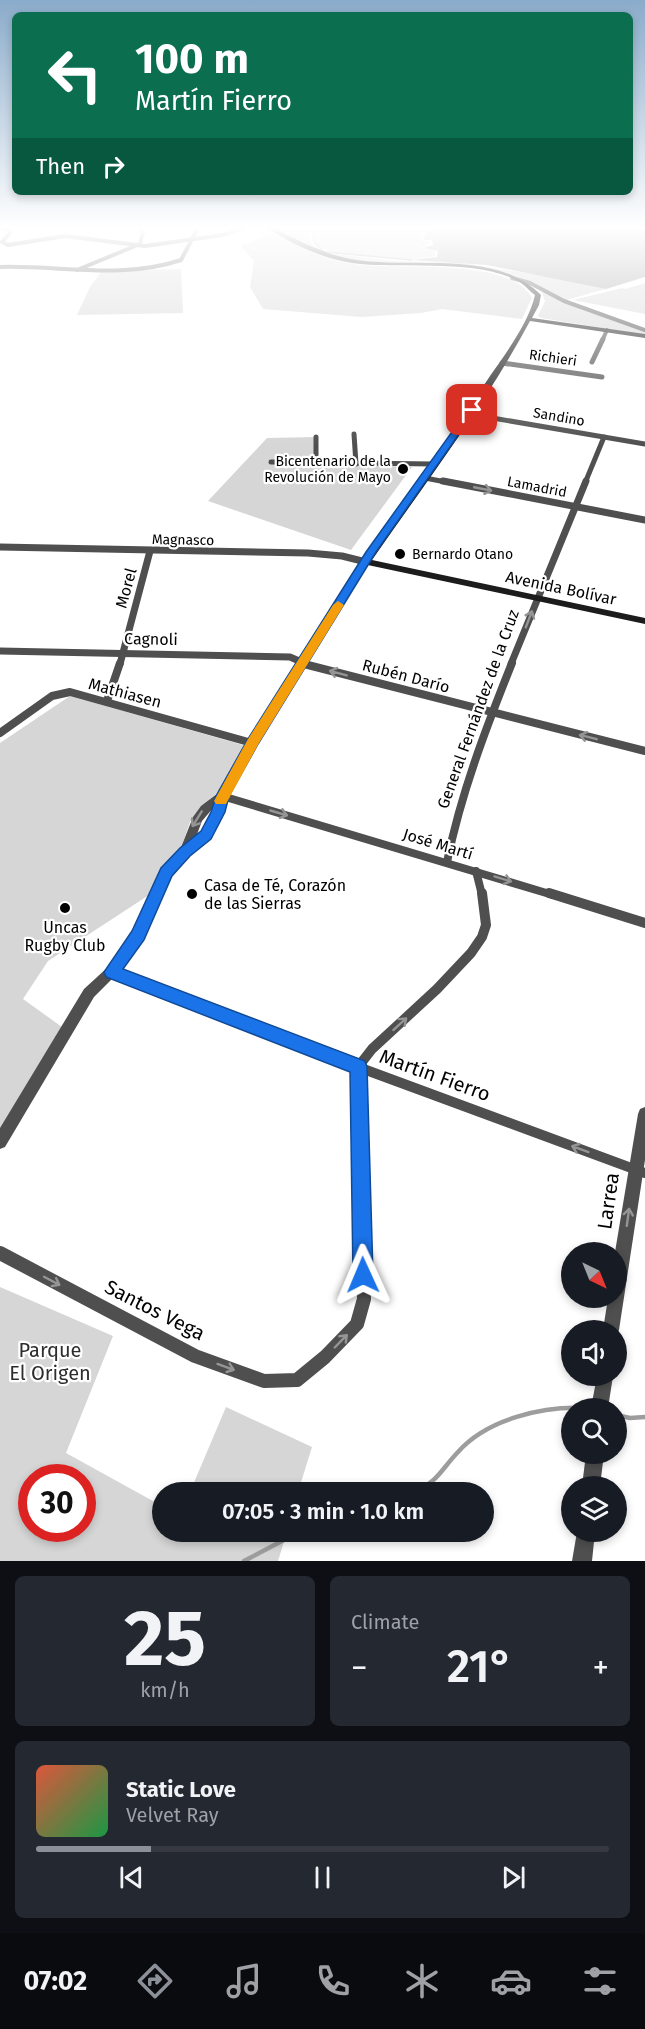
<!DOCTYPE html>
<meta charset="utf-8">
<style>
:root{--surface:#171b24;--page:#242831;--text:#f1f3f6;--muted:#9ea1a6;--line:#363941;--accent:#8c9099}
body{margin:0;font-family:"Fira Sans",sans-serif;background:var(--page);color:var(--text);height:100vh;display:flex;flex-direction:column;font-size:22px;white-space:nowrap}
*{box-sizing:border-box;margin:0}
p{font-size:20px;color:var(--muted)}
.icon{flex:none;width:33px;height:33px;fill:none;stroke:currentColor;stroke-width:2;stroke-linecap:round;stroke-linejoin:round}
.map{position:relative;height:1561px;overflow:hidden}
.sheet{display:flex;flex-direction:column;gap:15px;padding:15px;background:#0d0f14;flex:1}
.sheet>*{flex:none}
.hud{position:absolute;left:12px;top:12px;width:621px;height:183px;border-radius:9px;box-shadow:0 3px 9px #0003;background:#0b6e4f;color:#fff;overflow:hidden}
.needle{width:39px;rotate:137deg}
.buttons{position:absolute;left:561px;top:1242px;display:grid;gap:12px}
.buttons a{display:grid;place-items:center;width:66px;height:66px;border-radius:50%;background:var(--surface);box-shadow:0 3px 9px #0003;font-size:30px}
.speed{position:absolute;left:18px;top:1464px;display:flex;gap:12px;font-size:30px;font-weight:700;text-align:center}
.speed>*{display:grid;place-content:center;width:78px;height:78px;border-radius:50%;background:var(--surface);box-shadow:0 3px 9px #0003;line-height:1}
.speed .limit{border:9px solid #d22;background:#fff;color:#111}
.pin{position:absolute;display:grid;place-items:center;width:51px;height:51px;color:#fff;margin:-26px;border-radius:12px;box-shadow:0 3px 9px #0006}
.me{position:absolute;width:66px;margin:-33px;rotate:359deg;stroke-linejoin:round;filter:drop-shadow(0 0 4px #0008)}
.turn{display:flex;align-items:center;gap:21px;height:126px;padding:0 24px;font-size:27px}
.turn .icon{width:78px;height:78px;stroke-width:2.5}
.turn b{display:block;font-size:42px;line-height:51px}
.then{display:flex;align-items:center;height:57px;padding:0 24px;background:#0003;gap:12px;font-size:22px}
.big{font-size:45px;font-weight:600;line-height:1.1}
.sheet .widget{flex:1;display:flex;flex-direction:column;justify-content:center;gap:9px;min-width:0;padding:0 21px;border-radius:9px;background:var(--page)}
.sheet .dial{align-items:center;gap:0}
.dial b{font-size:78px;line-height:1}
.song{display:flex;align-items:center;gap:18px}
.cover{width:72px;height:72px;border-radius:9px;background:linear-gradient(135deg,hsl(10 70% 55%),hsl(140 70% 35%))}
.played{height:6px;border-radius:3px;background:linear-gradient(90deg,var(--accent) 20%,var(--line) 20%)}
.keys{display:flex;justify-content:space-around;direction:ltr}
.heat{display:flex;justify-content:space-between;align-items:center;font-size:33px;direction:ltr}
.sheet .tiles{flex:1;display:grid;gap:15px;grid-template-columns:1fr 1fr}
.widget:last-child{grid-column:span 2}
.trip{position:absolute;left:152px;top:1482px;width:342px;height:60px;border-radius:30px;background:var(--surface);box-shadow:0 3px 9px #0003;font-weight:600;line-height:60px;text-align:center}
.tabs{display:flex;height:96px;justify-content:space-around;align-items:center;background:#090b0e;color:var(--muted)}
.tabs .icon{width:42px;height:42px}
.tabs .current{color:var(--accent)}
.tabs b{font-size:27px;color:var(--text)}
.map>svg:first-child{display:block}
</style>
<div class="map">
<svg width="645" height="1561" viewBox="0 0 645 1561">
<rect width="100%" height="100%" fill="#fff"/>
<g fill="#d6d6d6" fill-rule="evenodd">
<path d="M276 228H311L308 236 312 244 323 252 334 254 395 261 461 263 570 280 606 289 566 300 515 276 478 267 356 261 331 256Z"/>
<path d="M314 228 421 229 425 230 421 240 429 241 428 245 420 248 435 251V256L407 260 339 253 327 251 314 243Z"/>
<path d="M272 233C299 246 323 260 353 264 395 271 511 256 532 298L522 319 442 309 421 313 362 317 263 309 250 287 254 261 241 246Z"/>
<path d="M181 269 183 313 77 315 90 287 102 271Z"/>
<path d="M645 283V314L573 300 622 288 626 289Z"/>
<path d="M541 290C574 309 610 319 645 331V335L541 318 538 316 545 301Z"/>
<path d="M316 437V463L412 467 351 550 208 501 267 438Z"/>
<path d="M70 696 243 745 239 765 219 791 203 805 190 822 180 851 167 866 152 893 48 961 23 999 62 1027 0 1129V743Z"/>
<path d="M0 1287 113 1336 66 1453 162 1506V1532H287L278 1561H0ZM32 1478H82V1528H32Z"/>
<path d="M226 1407 312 1447 298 1492H190Z"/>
</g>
<path fill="#9d9d9d" d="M415 228H645V277L606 289 487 265 412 260 437 257 438 251 423 248 433 245 432 240H423L427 230Z"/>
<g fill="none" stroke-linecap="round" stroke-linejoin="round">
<path stroke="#9d9d9d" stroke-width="1.5" d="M312 228 314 242 324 252 412 260"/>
<g stroke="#9d9d9d" stroke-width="4.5">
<path d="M616 1415 630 1418 645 1417"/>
<path d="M415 1492C440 1479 440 1471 458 1452 487 1419 543 1406 585 1408"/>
<path d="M244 1561 299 1532"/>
</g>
<g stroke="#4f4f4f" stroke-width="4">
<path d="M0 228 9 230 10 233 2 242 8 245 65 236 145 246 222 235 242 228"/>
<path d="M0 267C61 265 121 280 181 260L198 228"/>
<path d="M77 270 140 244 143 232 140 228"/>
<path d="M512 278 530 283 564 301 645 330"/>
<path d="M602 341 607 330"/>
</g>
<g stroke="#4f4f4f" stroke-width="5">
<path d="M592 362 603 339"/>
<path d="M502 363 602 377"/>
<path d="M469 414 645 444"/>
<path d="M354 434 356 464"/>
<path d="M316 437V463"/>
<path d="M271 462 434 464"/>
<path d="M425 478 451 483"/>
<path d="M585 483 604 437"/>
</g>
<g stroke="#4f4f4f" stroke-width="7">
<path d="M443 481 645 520"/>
<path d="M0 547 308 553 342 556 366 562"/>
<path d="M0 651 290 657 306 664"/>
<path d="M120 664 150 551"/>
<path d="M511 664 586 481"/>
</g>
<g stroke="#4f4f4f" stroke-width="8">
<path d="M300 663 645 751"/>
<path d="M107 701 120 663"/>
<path d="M0 733 52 696 70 692 252 743"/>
<path d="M222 796 553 895"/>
<path d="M447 862C461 793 486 728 512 663"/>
<path d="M476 871 482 895"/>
</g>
<g stroke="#4f4f4f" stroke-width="10">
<path d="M549 893 645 923"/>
<path d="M112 971 358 1067 645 1173"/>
<path d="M361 1188 358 1067 372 1049 437 989 471 953 482 937 486 925 482 893"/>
</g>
<path stroke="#4f4f4f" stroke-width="14" d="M0 1253 195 1356 264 1381 297 1380 325 1357 357 1324 364 1299 361 1187"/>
<g fill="#4f4f4f" fill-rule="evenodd">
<path d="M363 560H366L370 562 256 744 227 796 223 812 210 838 189 855 171 876 142 939 116 975 94 997 5 1147 0 1149V1128L84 989 108 967 134 932 163 870 180 850 193 817 201 806 218 793 248 740ZM214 807 202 832 196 837 202 821Z"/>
<path d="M645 1107V1160L619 1330 616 1336V1330H603L608 1298H616V1252H615L638 1114 640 1109Z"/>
<path d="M597 1376H613L608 1408H591Z"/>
<path d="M586 1454H604L600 1486H582Z"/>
<path d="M577 1532H595L592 1561H572Z"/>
</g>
<path fill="#1c1c1c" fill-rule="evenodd" d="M267 228H274C298 240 323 254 351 259 410 270 495 248 541 295L539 305 532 318 645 334V338L530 321C485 405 426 482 372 560L645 618V624L363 564 361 562C405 500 449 439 490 376 506 353 529 322 535 295 530 292 526 286 521 283 479 257 401 270 352 263 324 259 291 244 267 228Z"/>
</g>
<defs><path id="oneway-shaft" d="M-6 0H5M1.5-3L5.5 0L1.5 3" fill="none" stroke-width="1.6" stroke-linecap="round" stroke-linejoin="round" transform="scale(1.5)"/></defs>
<g stroke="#959595">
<use href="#oneway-shaft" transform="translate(483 489) rotate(11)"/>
<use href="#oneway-shaft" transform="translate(529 619) rotate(-69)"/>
<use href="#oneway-shaft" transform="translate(338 673) rotate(-165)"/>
<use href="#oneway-shaft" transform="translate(588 737) rotate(-166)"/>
<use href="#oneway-shaft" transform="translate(279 813) rotate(16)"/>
<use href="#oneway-shaft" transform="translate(197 819) rotate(122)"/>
<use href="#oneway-shaft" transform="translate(503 879) rotate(17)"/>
<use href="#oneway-shaft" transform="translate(400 1024) rotate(-42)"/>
<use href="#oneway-shaft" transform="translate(580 1149) rotate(-160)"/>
<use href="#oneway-shaft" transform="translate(628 1217) rotate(-82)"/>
<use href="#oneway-shaft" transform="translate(52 1281) rotate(28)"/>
<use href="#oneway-shaft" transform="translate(341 1341) rotate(-46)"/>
<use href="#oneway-shaft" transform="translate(226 1367) rotate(20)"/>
</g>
<linearGradient id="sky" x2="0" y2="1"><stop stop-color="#8aabca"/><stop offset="0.51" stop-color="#fff"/><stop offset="1" stop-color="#fff" stop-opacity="0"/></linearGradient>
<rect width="645" height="446" fill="url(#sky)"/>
<path fill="#1a73e8" stroke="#114b97" stroke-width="1.5" d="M469 408 476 410 376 552 258 744 229 796 225 812 211 839 190 856 172 876 144 940 123 969 365 1061 367 1067 373 1275 370 1283 363 1286 356 1283 353 1275 350 1072 106 977 104 972 132 931 161 868 180 848 201 831 211 812 216 796 248 739 366 552Z"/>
<path fill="#f59e0b" d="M338 601 344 605 259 743 226 804H216L214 801 248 739 333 605Z"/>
<g fill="#000" stroke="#fff" stroke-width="2">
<circle cx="403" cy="469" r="6"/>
<circle cx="400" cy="554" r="6"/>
<circle cx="192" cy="894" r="6"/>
<circle cx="65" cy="908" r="6"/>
</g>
<g text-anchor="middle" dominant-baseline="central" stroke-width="4.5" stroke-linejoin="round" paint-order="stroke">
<g font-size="14" fill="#000" stroke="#fff">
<text transform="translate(553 358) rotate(8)">Richieri</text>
<text transform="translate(559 417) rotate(10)">Sandino</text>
<text transform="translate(537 487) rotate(11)">Lamadrid</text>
<text transform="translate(183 540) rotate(1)">Magnasco</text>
</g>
<g font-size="14" fill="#000" stroke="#fff" text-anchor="end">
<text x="391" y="461">Bicentenario de la<tspan x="391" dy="16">Revolución de Mayo</tspan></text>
<text x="412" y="554" text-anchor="start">Bernardo Otano</text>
</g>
<g font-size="16" fill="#000" stroke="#fff">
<text transform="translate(126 588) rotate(-75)">Morel</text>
<text transform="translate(561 588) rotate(12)">Avenida Bolívar</text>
<text transform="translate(151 639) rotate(1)">Cagnoli</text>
<text transform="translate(406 676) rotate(15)">Rubén Darío</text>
<text transform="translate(125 693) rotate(15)">Mathiasen</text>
<text transform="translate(478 709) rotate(-70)">General Fernández de la Cruz</text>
<text transform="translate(438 844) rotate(17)">José Martí</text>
</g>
<g font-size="16" fill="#000" stroke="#fff" text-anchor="start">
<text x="204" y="885">Casa de Té, Corazón<tspan x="204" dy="18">de las Sierras</tspan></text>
<text x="65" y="927" text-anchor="middle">Uncas<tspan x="65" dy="18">Rugby Club</tspan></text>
</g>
<g font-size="20" fill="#000" stroke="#fff">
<text transform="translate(435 1075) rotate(20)">Martín Fierro</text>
<text transform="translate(608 1201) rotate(-82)">Larrea</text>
<text transform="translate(155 1310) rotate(27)">Santos Vega</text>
</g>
<g font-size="20" fill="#2d2d2d" stroke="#fff">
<text x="50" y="1350">Parque<tspan x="50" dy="23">El Origen</tspan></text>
</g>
</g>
</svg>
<div class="buttons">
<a><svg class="needle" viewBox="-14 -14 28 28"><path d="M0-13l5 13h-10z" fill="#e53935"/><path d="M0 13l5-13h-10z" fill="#9ea1a6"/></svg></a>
<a><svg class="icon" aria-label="sound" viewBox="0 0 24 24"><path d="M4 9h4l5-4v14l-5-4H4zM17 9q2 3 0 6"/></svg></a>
<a><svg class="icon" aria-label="search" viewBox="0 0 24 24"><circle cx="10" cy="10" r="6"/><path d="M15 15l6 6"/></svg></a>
<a><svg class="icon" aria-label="layers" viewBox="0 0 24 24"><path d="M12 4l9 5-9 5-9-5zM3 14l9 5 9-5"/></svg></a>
</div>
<div class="speed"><div class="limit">30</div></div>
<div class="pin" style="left:472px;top:410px;background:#d93025"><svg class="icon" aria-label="arrive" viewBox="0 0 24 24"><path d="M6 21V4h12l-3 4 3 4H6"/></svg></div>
<svg class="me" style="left:363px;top:1275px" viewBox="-20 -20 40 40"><path d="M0-17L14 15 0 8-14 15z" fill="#1a73e8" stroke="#fff" stroke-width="4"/></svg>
<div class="trip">07:05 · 3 min · 1.0 km</div>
<div class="hud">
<div class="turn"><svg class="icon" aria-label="left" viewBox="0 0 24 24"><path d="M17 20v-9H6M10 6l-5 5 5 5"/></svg><div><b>100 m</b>Martín Fierro</div></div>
<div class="then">Then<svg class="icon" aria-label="right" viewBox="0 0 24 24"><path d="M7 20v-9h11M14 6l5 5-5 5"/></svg></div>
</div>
</div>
<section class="sheet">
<div class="tiles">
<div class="widget dial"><b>25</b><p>km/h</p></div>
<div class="widget"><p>Climate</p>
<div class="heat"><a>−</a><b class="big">21°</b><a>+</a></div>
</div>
<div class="widget">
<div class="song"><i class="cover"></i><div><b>Static Love</b><p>Velvet Ray</p></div></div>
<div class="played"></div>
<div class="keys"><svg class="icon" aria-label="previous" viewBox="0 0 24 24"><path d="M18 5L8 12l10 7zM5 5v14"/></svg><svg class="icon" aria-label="pause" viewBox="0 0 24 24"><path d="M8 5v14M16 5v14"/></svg><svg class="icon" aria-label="next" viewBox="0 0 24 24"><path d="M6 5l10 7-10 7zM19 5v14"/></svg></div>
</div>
</div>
</section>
<nav class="tabs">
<b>07:02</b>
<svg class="icon current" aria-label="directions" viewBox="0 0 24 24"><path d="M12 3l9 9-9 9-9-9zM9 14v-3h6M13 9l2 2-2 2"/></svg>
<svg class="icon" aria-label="music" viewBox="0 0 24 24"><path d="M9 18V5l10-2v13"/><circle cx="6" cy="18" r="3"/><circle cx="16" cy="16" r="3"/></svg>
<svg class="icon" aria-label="phone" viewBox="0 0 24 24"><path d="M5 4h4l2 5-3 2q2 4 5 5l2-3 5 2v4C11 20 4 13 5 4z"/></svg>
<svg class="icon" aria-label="climate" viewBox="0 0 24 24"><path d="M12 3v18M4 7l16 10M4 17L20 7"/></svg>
<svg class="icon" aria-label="car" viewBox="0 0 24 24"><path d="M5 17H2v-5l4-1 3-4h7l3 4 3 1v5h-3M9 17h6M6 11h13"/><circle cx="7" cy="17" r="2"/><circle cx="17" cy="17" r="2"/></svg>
<svg class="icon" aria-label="filters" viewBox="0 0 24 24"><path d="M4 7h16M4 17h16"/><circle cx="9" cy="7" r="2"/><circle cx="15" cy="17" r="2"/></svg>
</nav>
